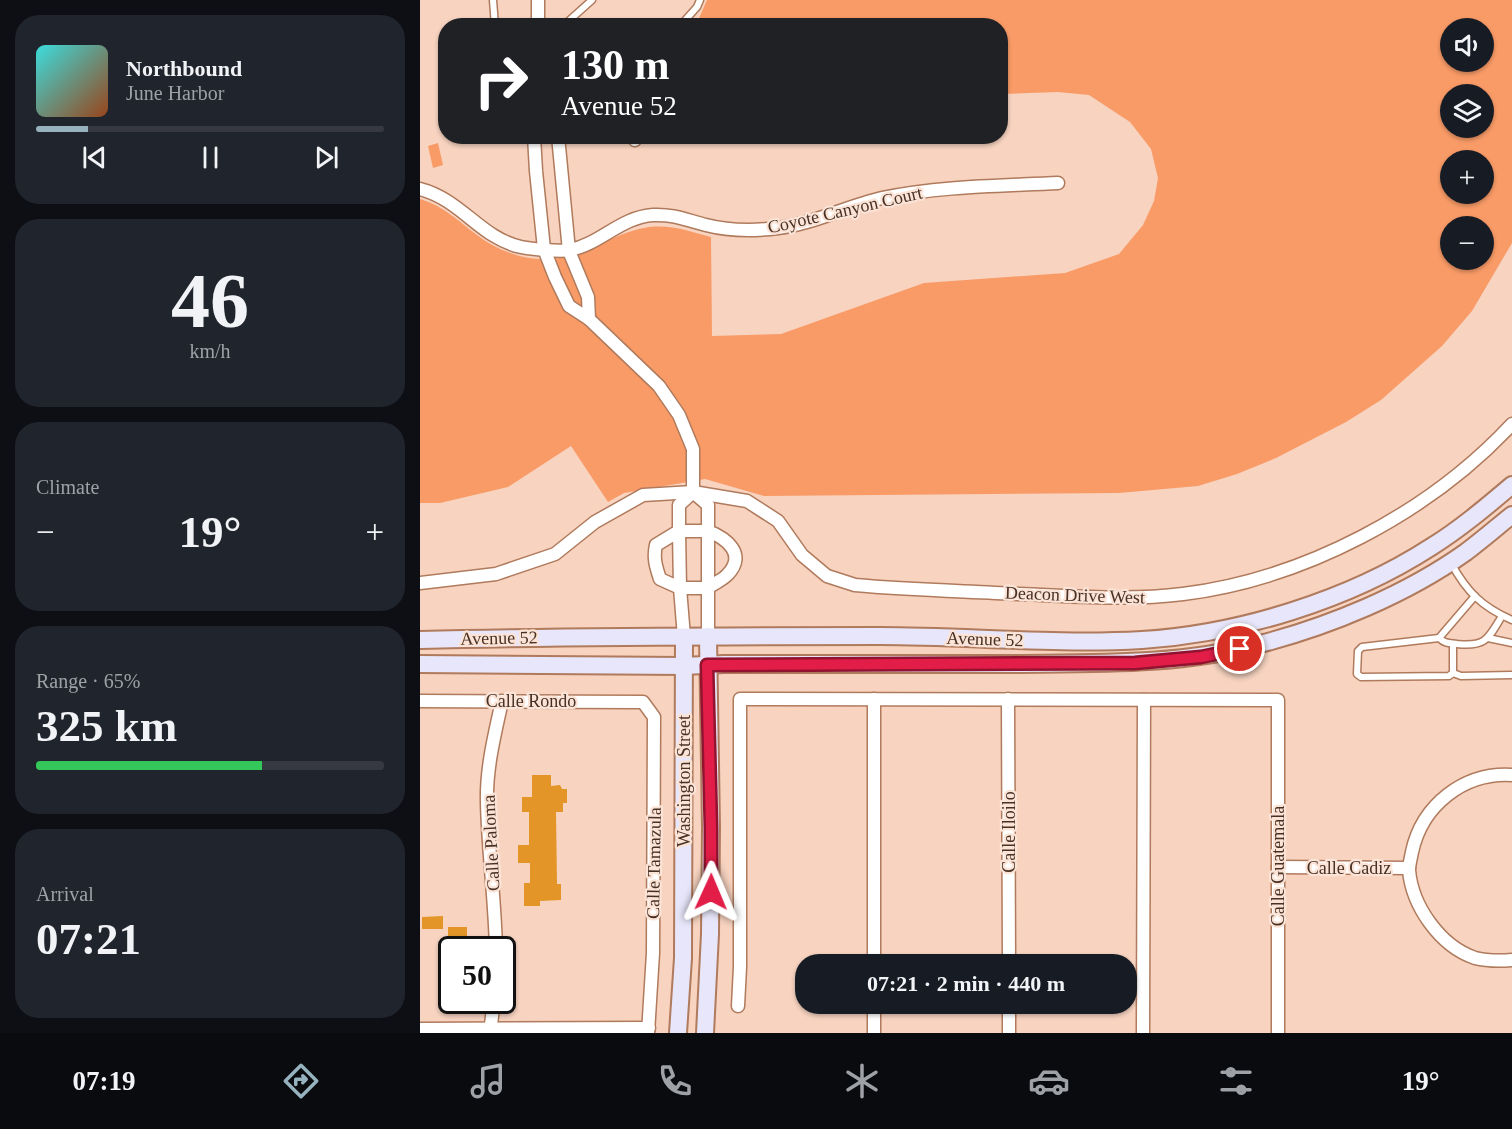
<!DOCTYPE html>
<meta charset="utf-8">
<style>
:root{--surface:#171b24;--page:#20242c;--text:#f1f3f6;--muted:#9ea1a6;--line:#363941;--accent:#97b2bf}
body{margin:0;font-family:"Times New Roman",serif;background:var(--page);color:var(--text);height:100vh;display:flex;flex-direction:column;font-size:22px;white-space:nowrap}
*{box-sizing:border-box;margin:0}
p{font-size:20px;color:var(--muted)}
.icon{flex:none;width:33px;height:33px;fill:none;stroke:currentColor;stroke-width:2;stroke-linecap:round;stroke-linejoin:round}
.map{position:relative;flex:1;overflow:hidden}
.details{display:flex;flex-direction:column;gap:15px;padding:15px;background:#0d0f14;width:420px}
.details>*{flex:none}
.guide{position:absolute;left:18px;top:18px;width:570px;height:126px;border-radius:24px;box-shadow:0 2px 4px #0004;background:#202124;color:#fff;overflow:hidden}
.controls{position:absolute;left:1020px;top:18px;display:grid;gap:12px}
.controls a{display:grid;place-items:center;width:54px;height:54px;border-radius:50%;background:var(--surface);box-shadow:0 2px 4px #0004;font-size:30px}
.speed{position:absolute;left:18px;top:936px;display:flex;gap:12px;font-size:30px;font-weight:700;text-align:center}
.speed>*{display:grid;place-content:center;width:78px;height:78px;border-radius:50%;background:var(--surface);box-shadow:0 2px 4px #0004;line-height:1}
.speed .limit{border:3px solid #111;border-radius:9px;background:#fff;color:#111}
.pin{position:absolute;display:grid;place-items:center;width:51px;height:51px;color:#fff;margin:-26px;border:3px solid #fff;border-radius:50%;box-shadow:0 2px 6px #0007}
.me{position:absolute;width:66px;margin:-33px;rotate:1deg;stroke-linejoin:round;filter:drop-shadow(0 0 4px #0008)}
.turn{display:flex;align-items:center;gap:21px;height:126px;padding:0 24px;font-size:27px}
.turn .icon{width:78px;height:78px;stroke-width:2.5}
.turn b{display:block;font-size:42px;line-height:51px}
.big{font-size:45px;font-weight:700;line-height:1.1}
.details .card{flex:1;display:flex;flex-direction:column;justify-content:center;gap:9px;min-width:0;padding:0 21px;border-radius:24px;background:var(--page)}
.details .dial{align-items:center;gap:0}
.dial b{font-size:78px;line-height:1}
.song{display:flex;align-items:center;gap:18px}
.cover{width:72px;height:72px;border-radius:9px;background:linear-gradient(135deg,hsl(180 70% 55%),hsl(20 70% 35%))}
.played{height:6px;border-radius:3px;background:linear-gradient(90deg,var(--accent) 15%,var(--line) 15%)}
.keys{display:flex;justify-content:space-around;direction:ltr}
.heat{display:flex;justify-content:space-between;align-items:center;font-size:33px;direction:ltr}
.charge{height:9px;border-radius:4px;background:linear-gradient(90deg,#34c759 65%,var(--line) 0)}
.trip{position:absolute;left:375px;top:954px;width:342px;height:60px;border-radius:24px;background:var(--surface);box-shadow:0 2px 4px #0004;font-weight:700;line-height:60px;text-align:center}
.tab-bar{display:flex;height:96px;justify-content:space-around;align-items:center;background:#090b0e;color:var(--muted)}
.tab-bar .icon{width:42px;height:42px}
.tab-bar .selected{color:var(--accent)}
.tab-bar b{font-size:27px;color:var(--text)}
main{display:flex;flex:1;min-height:0}
.map>svg:first-child{display:block}
</style>
<main>
<section class="details">
<div class="card">
<div class="song"><i class="cover"></i><div><b>Northbound</b><p>June Harbor</p></div></div>
<div class="played"></div>
<div class="keys"><svg class="icon" aria-label="previous" viewBox="0 0 24 24"><path d="M18 5L8 12l10 7zM5 5v14"/></svg><svg class="icon" aria-label="pause" viewBox="0 0 24 24"><path d="M8 5v14M16 5v14"/></svg><svg class="icon" aria-label="next" viewBox="0 0 24 24"><path d="M6 5l10 7-10 7zM19 5v14"/></svg></div>
</div>
<div class="card dial"><b>46</b><p>km/h</p></div>
<div class="card"><p>Climate</p>
<div class="heat"><a>−</a><b class="big">19°</b><a>+</a></div>
</div>
<div class="card"><p>Range · 65%</p><b class="big">325 km</b><div class="charge"></div></div>
<div class="card"><p>Arrival</p><b class="big">07:21</b></div>
</section>
<div class="map">
<svg width="1092" height="1033" viewBox="0 0 1092 1033">
<rect width="100%" height="100%" fill="#f7d3c0"/>
<g fill="#f99b67" fill-rule="evenodd">
<path d="M287 0H1092V243L1052 311 1022 346 961 400 926 422 856 458 817 474 778 486 699 493 344 496 285 479 204 493 188 502 151 446 88 487 20 503H0V199C24 206 38 221 57 235 75 249 98 258 120 259 163 261 186 235 224 228 247 223 269 231 291 237L292 336 361 334 504 283 645 273 699 254 723 225 734 201 738 178 731 149 710 122 669 95 638 92 581 94 580 26 276 25ZM1030 28H1064V62H1030ZM1030 94H1064V128H1030ZM1030 160H1064V194H1030ZM1030 226H1064V260H1030Z"/>
<path d="M18 143 23 165 13 168 8 146Z"/>
</g>
<g fill="#e39527">
<path d="M112 775H131V786L140 785 142 789H147V803H143V812H136L137 884H141V900L120 901V906H104V883H110V863H98V845H109V812H102V797H112Z"/>
<path d="M23 916V929H2V917Z"/>
<rect x="28" y="927" width="19" height="23"/>
</g>
<g fill="none" stroke-linecap="round" stroke-linejoin="round">
<g stroke="#b07a5c" stroke-width="9">
<g id="service">
<path d="M73 0 75 26"/>
<path d="M143 26 172 0"/>
<path d="M260 26 277 7 280 0"/>
<path d="M1031 563C1047 592 1062 607 1092 620"/>
<path d="M1055 596 1019 638C1025 644 1030 643 1037 644 1066 647 1068 639 1082 616"/>
<path d="M1019 638 942 647 938 651 937 674 941 677 1029 676 1033 673V644"/>
<path d="M1068 638 1092 643"/>
<path d="M1033 673 1041 676 1092 675"/>
</g>
</g>
<g stroke="#b07a5c" stroke-width="15">
<g id="minor">
<path d="M118 26V0"/>
<path d="M114 136 116 171 124 249 135 277 149 306 169 319 239 386 259 415 273 449V492L288 505V531C306 538 327 554 308 574 303 580 294 583 288 588V636"/>
<path d="M138 136 149 251 168 297 169 319"/>
<path d="M214 136 215 140"/>
<path d="M0 189C42 200 60 238 101 247 111 249 140 252 150 250 180 244 201 217 233 215 254 214 266 220 286 225 309 231 334 231 358 228 393 224 427 206 462 198 520 186 579 186 638 183"/>
<path d="M259 531H288V588H260Z"/>
<path d="M0 583 76 574 135 554 175 522 223 495 273 492 327 501 358 521 382 555 407 576 435 585C490 590 545 591 599 594 654 596 708 601 763 594 884 579 1009 513 1092 424"/>
<path d="M264 637 260 588 240 579C236 567 233 558 236 545L259 531V505L273 492"/>
<path d="M454 699V964"/>
<path d="M588 699 589 964"/>
<path d="M0 701 223 702 234 717 233 953 228 1033"/>
<path d="M1092 775C1044 772 1002 805 992 852 991 858 989 864 989 870 992 906 1020 946 1055 958 1067 961 1080 961 1092 960"/>
<path d="M858 867 989 868"/>
<path d="M76 950C75 900 68 851 67 802 66 768 75 733 82 701"/>
<path d="M454 1004V1033"/>
<path d="M589 1004V1033"/>
<path d="M318 1006 320 967V699L858 700V1033"/>
<path d="M0 1029 229 1028"/>
<path d="M70 1033 74 1000"/>
<path d="M723 1033 724 700"/>
</g>
</g>
<g stroke="#b07a5c" stroke-width="20">
<g id="secondary">
<path d="M0 640C153 636 307 636 460 636 547 636 635 645 722 640 819 634 929 600 1011 547 1040 529 1066 507 1092 485"/>
<path d="M0 664 264 666 304 664C399 664 494 664 589 664 673 663 758 666 840 644 910 626 987 594 1046 552 1062 540 1077 527 1092 515"/>
<path d="M258 1033 263 958 264 637"/>
<path d="M285 1033 290 934 291 828 288 636"/>
</g>
</g>
<use href="#service" stroke="#fff" stroke-width="6"/>
<use href="#minor" stroke="#fff" stroke-width="12"/>
<use href="#secondary" stroke="#e8e6fa" stroke-width="16"/>
</g>
<g fill="none" stroke-linecap="round" stroke-linejoin="round">
<g stroke="#92132f" stroke-width="15">
<path id="route" d="M291 892V828L287 665 715 663 781 657 820 649"/>
</g>
<use href="#route" stroke="#e11d48" stroke-width="10"/>
</g>
<g text-anchor="middle" dominant-baseline="central" stroke-width="4.5" stroke-linejoin="round" paint-order="stroke">
<g font-size="18" fill="#473024" stroke="#fbe3d6">
<text transform="translate(425 210) rotate(-13)">Coyote Canyon Court</text>
<text transform="translate(655 595) rotate(2)">Deacon Drive West</text>
<text transform="translate(79 638) rotate(-1)">Avenue 52</text>
<text transform="translate(565 639) rotate(2)">Avenue 52</text>
<text x="111" y="701">Calle Rondo</text>
<text transform="translate(264 781) rotate(-90)">Washington Street</text>
<text transform="translate(589 832) rotate(-90)">Calle Iloilo</text>
<text transform="translate(71 843) rotate(-93)">Calle Paloma</text>
<text transform="translate(234 863) rotate(-89)">Calle Tamazula</text>
<text transform="translate(858 866) rotate(-90)">Calle Guatemala</text>
<text x="929" y="868">Calle Cadiz</text>
</g>
</g>
</svg>
<div class="controls">
<a><svg class="icon" aria-label="sound" viewBox="0 0 24 24"><path d="M4 9h4l5-4v14l-5-4H4zM17 9q2 3 0 6"/></svg></a>
<a><svg class="icon" aria-label="layers" viewBox="0 0 24 24"><path d="M12 4l9 5-9 5-9-5zM3 14l9 5 9-5"/></svg></a>
<a>+</a>
<a>−</a>
</div>
<div class="speed"><div class="limit">50</div></div>
<div class="pin" style="left:820px;top:649px;background:#d93025"><svg class="icon" aria-label="arrive" viewBox="0 0 24 24"><path d="M6 21V4h12l-3 4 3 4H6"/></svg></div>
<svg class="me" style="left:291px;top:892px" viewBox="-20 -20 40 40"><path d="M0-17L14 15 0 8-14 15z" fill="#e11d48" stroke="#fff" stroke-width="4"/></svg>
<div class="trip">07:21 · 2 min · 440 m</div>
<div class="guide">
<div class="turn"><svg class="icon" aria-label="right" viewBox="0 0 24 24"><path d="M7 20v-9h11M14 6l5 5-5 5"/></svg><div><b>130 m</b>Avenue 52</div></div>
</div>
</div>
</main>
<nav class="tab-bar">
<b>07:19</b>
<svg class="icon selected" aria-label="directions" viewBox="0 0 24 24"><path d="M12 3l9 9-9 9-9-9zM9 14v-3h6M13 9l2 2-2 2"/></svg>
<svg class="icon" aria-label="music" viewBox="0 0 24 24"><path d="M9 18V5l10-2v13"/><circle cx="6" cy="18" r="3"/><circle cx="16" cy="16" r="3"/></svg>
<svg class="icon" aria-label="phone" viewBox="0 0 24 24"><path d="M5 4h4l2 5-3 2q2 4 5 5l2-3 5 2v4C11 20 4 13 5 4z"/></svg>
<svg class="icon" aria-label="climate" viewBox="0 0 24 24"><path d="M12 3v18M4 7l16 10M4 17L20 7"/></svg>
<svg class="icon" aria-label="car" viewBox="0 0 24 24"><path d="M5 17H2v-5l4-1 3-4h7l3 4 3 1v5h-3M9 17h6M6 11h13"/><circle cx="7" cy="17" r="2"/><circle cx="17" cy="17" r="2"/></svg>
<svg class="icon" aria-label="filters" viewBox="0 0 24 24"><path d="M4 7h16M4 17h16"/><circle cx="9" cy="7" r="2"/><circle cx="15" cy="17" r="2"/></svg>
<b>19°</b>
</nav>
